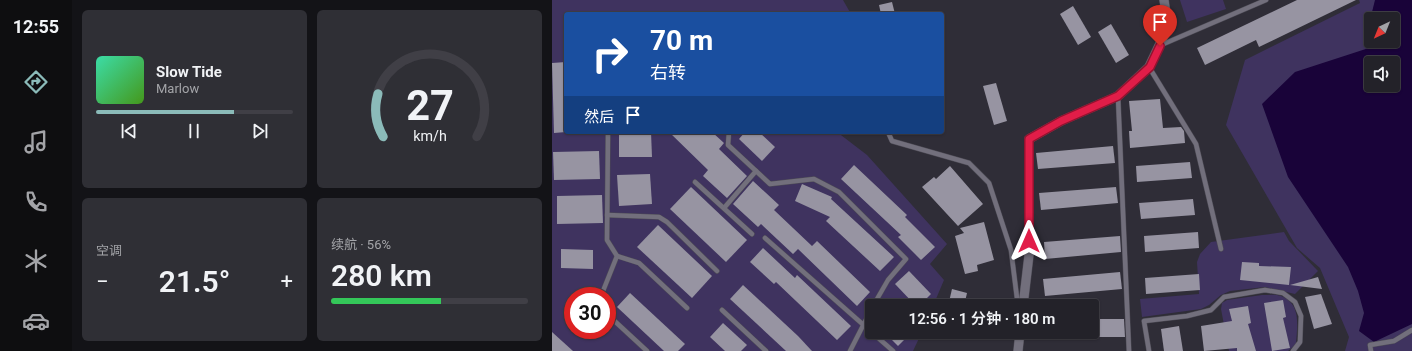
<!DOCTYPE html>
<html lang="zh">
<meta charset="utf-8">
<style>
:root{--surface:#232229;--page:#2f2f35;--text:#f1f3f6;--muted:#a3a4a8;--line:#403f46;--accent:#8bbbb9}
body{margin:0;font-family:Roboto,"Noto Sans SC",sans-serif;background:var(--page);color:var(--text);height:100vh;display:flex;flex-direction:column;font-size:15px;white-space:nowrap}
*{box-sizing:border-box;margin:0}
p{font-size:13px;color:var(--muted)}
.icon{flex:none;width:22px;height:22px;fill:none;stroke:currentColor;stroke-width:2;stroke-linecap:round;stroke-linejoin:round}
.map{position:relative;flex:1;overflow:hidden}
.drawer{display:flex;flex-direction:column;gap:10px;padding:10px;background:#131317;width:480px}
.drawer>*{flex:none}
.top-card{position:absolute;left:12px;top:12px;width:380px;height:122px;border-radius:4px;box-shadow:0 1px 3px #0004,0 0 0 1px var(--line);background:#1a4fa0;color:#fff;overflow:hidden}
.needle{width:26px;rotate:223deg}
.fabs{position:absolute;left:812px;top:12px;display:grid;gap:8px}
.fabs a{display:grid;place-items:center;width:36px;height:36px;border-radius:4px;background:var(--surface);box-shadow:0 1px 3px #0004,0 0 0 1px var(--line);font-size:20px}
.speed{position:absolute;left:12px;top:287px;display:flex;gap:8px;font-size:20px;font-weight:700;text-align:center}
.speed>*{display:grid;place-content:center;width:52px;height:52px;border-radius:50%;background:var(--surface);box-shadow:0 1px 3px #0004,0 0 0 1px var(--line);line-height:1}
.speed .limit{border:6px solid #d22;background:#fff;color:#111}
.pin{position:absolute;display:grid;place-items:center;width:34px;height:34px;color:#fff;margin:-41px -17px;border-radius:50% 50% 50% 0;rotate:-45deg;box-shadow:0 0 4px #0007}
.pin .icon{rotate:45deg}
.me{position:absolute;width:44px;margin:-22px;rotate:0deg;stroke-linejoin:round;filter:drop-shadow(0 0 3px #0008)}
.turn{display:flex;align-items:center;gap:14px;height:84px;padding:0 20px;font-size:18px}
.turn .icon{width:52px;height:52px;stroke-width:2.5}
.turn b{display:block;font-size:28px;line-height:34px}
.then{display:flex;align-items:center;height:38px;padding:0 20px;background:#0003;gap:8px;font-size:15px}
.big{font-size:30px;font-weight:600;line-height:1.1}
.drawer .card{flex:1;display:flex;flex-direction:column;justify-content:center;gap:6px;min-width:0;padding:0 14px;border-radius:6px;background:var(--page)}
.drawer .dial{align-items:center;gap:0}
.dial svg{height:104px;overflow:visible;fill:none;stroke:var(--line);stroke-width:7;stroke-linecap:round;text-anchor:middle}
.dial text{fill:var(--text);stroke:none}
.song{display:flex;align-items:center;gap:12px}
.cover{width:48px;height:48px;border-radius:6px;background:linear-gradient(135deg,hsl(160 70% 55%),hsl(100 70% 35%))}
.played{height:4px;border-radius:2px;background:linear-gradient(90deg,var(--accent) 70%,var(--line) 70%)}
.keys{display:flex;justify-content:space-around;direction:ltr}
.heat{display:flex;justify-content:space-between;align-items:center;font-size:22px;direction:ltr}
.charge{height:6px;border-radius:3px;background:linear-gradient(90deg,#34c759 56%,var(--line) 0)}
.drawer .tiles{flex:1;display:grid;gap:10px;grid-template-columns:repeat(2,1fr)}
.trip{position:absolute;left:313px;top:299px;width:234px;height:40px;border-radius:4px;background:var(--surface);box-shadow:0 1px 3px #0004,0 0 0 1px var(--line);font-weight:600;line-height:40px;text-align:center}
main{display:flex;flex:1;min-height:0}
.menu{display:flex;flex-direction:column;width:72px;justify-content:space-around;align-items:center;background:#0e0e10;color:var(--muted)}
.menu .icon{width:28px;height:28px}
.menu .current{color:var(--accent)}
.menu b{font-size:18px;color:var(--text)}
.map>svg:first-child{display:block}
</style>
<main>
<nav class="menu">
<b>12:55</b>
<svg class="icon current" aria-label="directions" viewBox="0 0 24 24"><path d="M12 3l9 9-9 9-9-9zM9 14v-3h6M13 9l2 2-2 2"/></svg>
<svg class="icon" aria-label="music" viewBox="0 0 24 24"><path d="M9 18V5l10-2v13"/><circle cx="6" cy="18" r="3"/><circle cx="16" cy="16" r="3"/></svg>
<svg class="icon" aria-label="phone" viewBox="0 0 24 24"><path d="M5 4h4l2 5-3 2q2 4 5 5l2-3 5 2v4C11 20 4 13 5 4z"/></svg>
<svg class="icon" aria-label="climate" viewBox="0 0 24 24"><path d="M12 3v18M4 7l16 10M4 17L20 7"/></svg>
<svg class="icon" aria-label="car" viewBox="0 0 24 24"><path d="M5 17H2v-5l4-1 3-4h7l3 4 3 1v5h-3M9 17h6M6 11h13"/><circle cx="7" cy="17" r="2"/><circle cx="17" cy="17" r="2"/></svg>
</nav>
<section class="drawer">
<div class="tiles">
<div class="card">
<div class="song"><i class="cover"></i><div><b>Slow Tide</b><p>Marlow</p></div></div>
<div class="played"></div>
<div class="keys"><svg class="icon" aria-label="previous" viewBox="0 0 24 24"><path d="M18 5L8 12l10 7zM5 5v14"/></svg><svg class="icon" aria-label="pause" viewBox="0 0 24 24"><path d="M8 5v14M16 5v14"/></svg><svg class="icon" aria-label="next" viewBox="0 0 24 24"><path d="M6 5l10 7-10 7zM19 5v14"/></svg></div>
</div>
<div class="card dial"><svg viewBox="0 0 100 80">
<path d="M14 69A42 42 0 1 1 86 69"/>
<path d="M14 69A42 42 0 0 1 10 36" stroke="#8bbbb9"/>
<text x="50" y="56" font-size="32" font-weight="700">27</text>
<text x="50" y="72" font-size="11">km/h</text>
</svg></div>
<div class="card"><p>空调</p>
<div class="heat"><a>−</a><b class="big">21.5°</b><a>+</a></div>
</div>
<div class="card"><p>续航 · 56%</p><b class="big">280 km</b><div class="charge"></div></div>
</div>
</section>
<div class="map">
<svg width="860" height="351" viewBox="0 0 860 351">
<rect width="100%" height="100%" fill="#2f2d37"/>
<g fill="#3f335f" fill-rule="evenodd">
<path d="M0 0H291L299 14H14V132H285L315 155 395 244 378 264 392 280 381 306H320V332H370L361 351H0ZM21 296H55V330H21Z"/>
<path d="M628 0H671L674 9 635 22Z"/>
<path d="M807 0H860V351H793L797 337 768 268 745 248 674 125 693 60 808 3ZM819 19H841V41H819ZM819 63H841V85H819Z"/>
<path d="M732 232 737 241 766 271 743 294 713 287 678 291 669 295 657 305 649 309 590 317 588 299 647 294 645 262 648 254 659 242Z"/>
<path d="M710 295C716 295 724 294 729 296 750 304 745 327 744 344L736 351H677L669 309 670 303 675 300Z"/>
</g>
<path fill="#190339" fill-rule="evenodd" d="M823 0H860V324L822 342 807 331 812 313 806 291 796 267 736 177 710 104 743 72 823 46 827 41H841V19H824L820 12ZM819 63H841V85H819Z"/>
<g fill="#9794a2">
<path d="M745 0H804L707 47 704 40 653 65 645 48Z"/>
<path d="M340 2 343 14H329L327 5Z"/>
<path d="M521 6 539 37 526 45 508 14Z"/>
<path d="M559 24 577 55 564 63 546 32Z"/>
<path d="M14 62V132L2 133 0 63Z"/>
<path d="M444 83 455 121 442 125 431 86Z"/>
<path d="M608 99 611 128 629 127 632 131 633 143 578 148 577 131H580L577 101Z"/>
<path d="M67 132H99L100 157H67Z"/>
<path d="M117 132H160L172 143 167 149 195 176 175 198 151 176 156 170Z"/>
<path d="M193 132H207L223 147 210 161 187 139Z"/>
<path d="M561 146 563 163 486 169 484 153Z"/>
<path d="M47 151 48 179 2 180 1 152Z"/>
<path d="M638 162 640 178 585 182 584 166Z"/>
<path d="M302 165 355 215 353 217 383 247 369 260 346 237 349 235 289 179Z"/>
<path d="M398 166 431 204 406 226 370 187 382 177 384 179Z"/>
<path d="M98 174 100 204 67 206 65 175Z"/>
<path d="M201 181 227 205 222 210 260 246 265 241 318 292 305 306 246 249 241 254 209 224 206 227 181 204Z"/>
<path d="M250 184 280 197 279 199 342 257 328 271 274 221 278 217 243 201Z"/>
<path d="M139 187 195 240 174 262 118 209Z"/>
<path d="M564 187 566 203 489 210 487 193Z"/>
<path d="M50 195 51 223 5 224V196Z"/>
<path d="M641 199 643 215 589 219 587 203Z"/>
<path d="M432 222 442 260 425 265 426 271 413 274 403 236 412 233 408 228Z"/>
<path d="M106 225 160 276 140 298 85 247Z"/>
<path d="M646 232 647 248 593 252 592 236Z"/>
<path d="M568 236 569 252 493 259 492 242Z"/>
<path d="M211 248 243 278 245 275 299 326 285 340 224 282 222 284 198 262Z"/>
<path d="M9 249 41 250V269L9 268Z"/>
<path d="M690 262 707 263V266L739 267 737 285 688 280Z"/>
<path d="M357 271 379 294 367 306H364L343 284Z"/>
<path d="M568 272 570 289 493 296 491 279Z"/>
<path d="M647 274 648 290 594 294 593 278Z"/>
<path d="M766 277 770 289 738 285Z"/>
<path d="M191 285 246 336 260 351H234L178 299Z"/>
<path d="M400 289 415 293 412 306H396Z"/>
<path d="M78 293 133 344 126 351H112L65 307Z"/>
<path d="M769 294 780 324 762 329 753 297Z"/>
<path d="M731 300 734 317 731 318 738 348 720 351 712 303Z"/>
<path d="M696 306 699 323 696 324 704 351H685V348L652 351 649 326 680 321 677 309Z"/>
<path d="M540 319H572L573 337H540Z"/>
<path d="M171 323 195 345 189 351H173L158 337Z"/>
<path d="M627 326 631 351H612L609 329Z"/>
<path d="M0 332 21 351H0Z"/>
<path d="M332 332H360L346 346Z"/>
</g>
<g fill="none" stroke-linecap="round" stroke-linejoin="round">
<g stroke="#4d4b55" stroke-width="5.5">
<g id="service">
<path d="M609 45 714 0"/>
<path d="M597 67 644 144 669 249"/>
<path d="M566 96 577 351"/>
<path d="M177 132 176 145 218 184 262 179 287 192 354 259 336 280 321 306"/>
<path d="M336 132 340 141 417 163 437 183 459 250 466 306"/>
<path d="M143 182 200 234"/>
<path d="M172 208 204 171"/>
<path d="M55 215 107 217 115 222 165 271"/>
<path d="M213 238 341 351"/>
<path d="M65 256 87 263 135 308"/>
<path d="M49 296 65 256 55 240 56 132"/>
<path d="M170 310 214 351"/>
<path d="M55 314 95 351"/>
<path d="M298 351 320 308"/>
<path d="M597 351 592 321 635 316 659 310 672 297 713 290 731 293 743 302 749 316 748 342 741 351"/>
<path d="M819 351 818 345 842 341 860 330"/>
</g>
</g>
<g stroke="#4d4b55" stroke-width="10">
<g id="minor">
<path d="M471 306 477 255V139L509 121 566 96 597 67 616 27 612 0"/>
<path d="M466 351 468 332"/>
</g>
</g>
<use href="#service" stroke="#726f7c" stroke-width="4.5"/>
<use href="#minor" stroke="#726f7c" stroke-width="9"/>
</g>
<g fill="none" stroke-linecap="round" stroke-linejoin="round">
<g stroke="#92132f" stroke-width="10">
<path id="route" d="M477 241V139L509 121 566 96 598 67 608 46"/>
</g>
<use href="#route" stroke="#e11d48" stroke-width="7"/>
</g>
</svg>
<div class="fabs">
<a><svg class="needle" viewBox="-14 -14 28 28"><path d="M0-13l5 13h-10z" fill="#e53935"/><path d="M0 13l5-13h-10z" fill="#a3a4a8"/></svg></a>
<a><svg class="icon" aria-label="sound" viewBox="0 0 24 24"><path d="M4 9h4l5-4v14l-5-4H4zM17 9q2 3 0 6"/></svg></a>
</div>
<div class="speed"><div class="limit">30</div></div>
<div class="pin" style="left:608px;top:46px;background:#d93025"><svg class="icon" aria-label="arrive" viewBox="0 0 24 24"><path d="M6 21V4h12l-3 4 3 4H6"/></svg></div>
<svg class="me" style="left:477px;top:241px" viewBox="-20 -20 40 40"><path d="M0-17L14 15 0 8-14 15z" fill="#e11d48" stroke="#fff" stroke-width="4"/></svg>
<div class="trip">12:56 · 1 分钟 · 180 m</div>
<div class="top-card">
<div class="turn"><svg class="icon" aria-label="right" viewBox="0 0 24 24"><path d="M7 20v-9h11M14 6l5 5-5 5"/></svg><div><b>70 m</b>右转</div></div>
<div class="then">然后<svg class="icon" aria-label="arrive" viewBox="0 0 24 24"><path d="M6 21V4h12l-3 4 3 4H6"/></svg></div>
</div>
</div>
</main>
